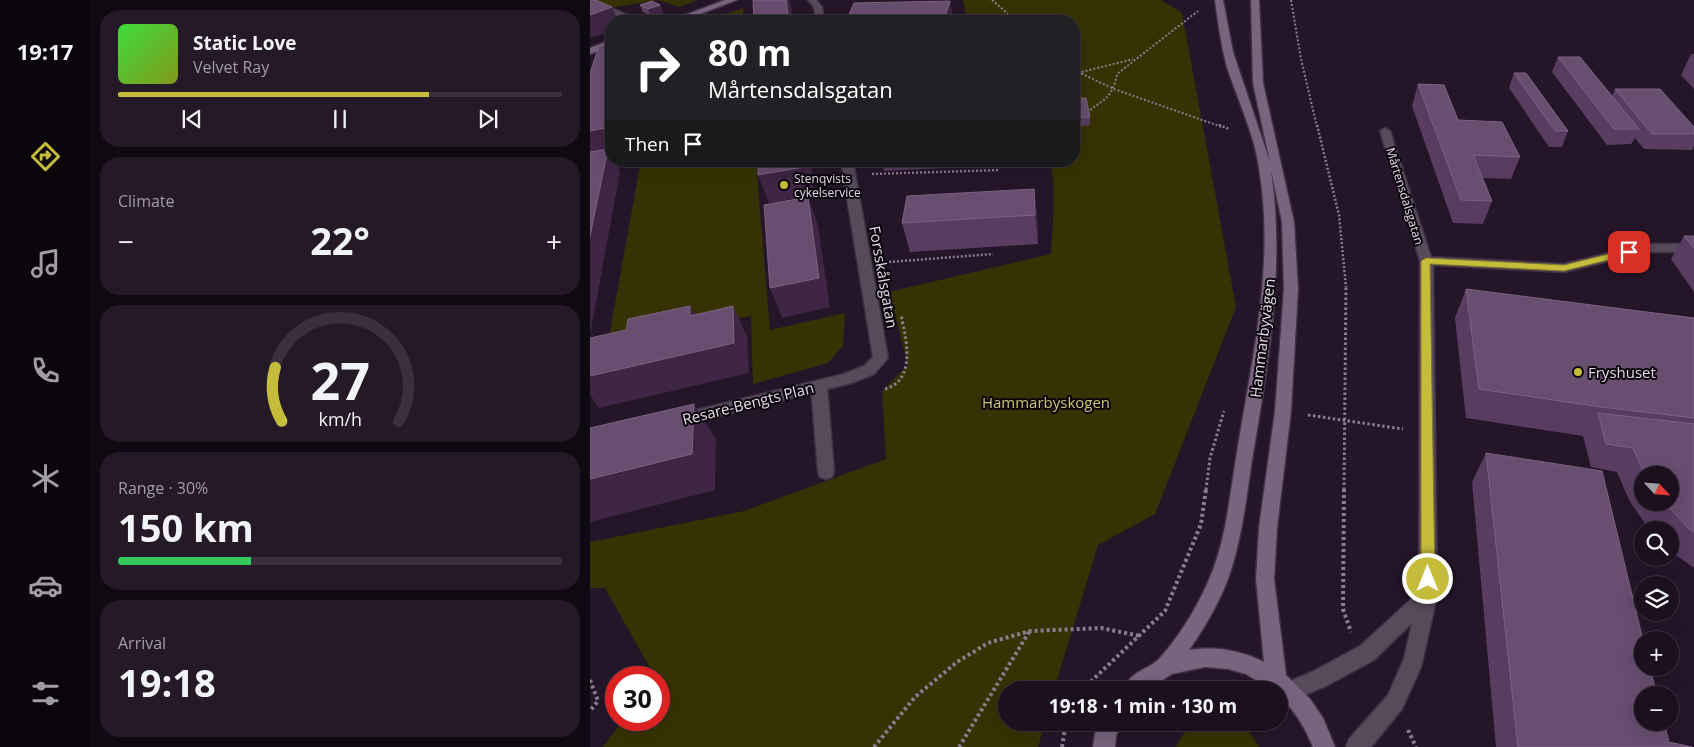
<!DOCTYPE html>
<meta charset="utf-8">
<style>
:root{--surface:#1c101f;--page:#251928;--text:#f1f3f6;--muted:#a09da4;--line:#3a303d;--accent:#c6bc3c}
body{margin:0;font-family:"Open Sans",sans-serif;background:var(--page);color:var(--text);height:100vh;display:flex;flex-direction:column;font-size:19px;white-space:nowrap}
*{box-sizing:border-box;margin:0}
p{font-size:16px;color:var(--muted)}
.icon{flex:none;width:28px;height:28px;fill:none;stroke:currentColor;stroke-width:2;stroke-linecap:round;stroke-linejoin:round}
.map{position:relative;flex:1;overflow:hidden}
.side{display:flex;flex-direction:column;gap:10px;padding:10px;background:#0f0911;width:500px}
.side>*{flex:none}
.guide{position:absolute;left:15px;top:15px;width:475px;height:152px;border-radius:20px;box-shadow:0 5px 20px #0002,0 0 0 1px var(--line);background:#202124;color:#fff;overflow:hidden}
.needle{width:32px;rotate:116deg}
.fabs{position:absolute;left:1044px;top:466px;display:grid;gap:10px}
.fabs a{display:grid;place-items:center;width:45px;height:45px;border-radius:50%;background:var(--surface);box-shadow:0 5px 20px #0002,0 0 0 1px var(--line);font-size:25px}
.speed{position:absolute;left:15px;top:666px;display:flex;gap:10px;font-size:25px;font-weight:700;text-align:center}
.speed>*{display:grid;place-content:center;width:65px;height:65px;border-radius:50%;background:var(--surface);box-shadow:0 5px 20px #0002,0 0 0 1px var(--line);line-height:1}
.speed .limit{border:8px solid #d22;background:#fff;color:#111}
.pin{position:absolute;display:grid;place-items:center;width:42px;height:42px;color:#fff;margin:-21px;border-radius:10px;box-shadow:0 2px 8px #0006}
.me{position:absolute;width:55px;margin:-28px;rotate:0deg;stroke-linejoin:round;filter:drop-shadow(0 0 4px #0008)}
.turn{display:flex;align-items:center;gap:18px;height:105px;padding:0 20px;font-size:22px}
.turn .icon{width:65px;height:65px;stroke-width:2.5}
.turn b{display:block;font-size:35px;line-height:42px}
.then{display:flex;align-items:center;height:48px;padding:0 20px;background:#0003;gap:10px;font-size:19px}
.big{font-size:38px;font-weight:700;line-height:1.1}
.side .widget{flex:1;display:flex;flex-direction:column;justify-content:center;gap:8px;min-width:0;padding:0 18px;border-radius:20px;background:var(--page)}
.side .dial{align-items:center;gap:0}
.dial svg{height:130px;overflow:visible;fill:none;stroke:var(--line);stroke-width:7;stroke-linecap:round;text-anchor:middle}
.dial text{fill:var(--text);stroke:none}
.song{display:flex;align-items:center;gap:15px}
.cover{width:60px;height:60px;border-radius:8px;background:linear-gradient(135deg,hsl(120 70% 55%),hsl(70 70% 35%))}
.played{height:5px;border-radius:2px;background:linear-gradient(90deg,var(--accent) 70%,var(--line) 70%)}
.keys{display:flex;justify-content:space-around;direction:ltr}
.heat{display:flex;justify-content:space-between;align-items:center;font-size:28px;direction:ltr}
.charge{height:8px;border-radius:4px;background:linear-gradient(90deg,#34c759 30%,var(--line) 0)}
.trip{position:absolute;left:408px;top:681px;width:290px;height:50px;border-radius:25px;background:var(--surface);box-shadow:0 5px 20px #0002,0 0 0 1px var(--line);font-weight:700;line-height:50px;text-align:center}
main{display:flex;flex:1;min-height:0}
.tab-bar{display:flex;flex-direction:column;width:90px;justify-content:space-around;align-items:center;background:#0b060c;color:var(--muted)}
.tab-bar .icon{width:35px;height:35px}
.tab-bar .on{color:var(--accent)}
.tab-bar b{font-size:22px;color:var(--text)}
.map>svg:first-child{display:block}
</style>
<main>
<nav class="tab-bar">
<b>19:17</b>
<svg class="icon on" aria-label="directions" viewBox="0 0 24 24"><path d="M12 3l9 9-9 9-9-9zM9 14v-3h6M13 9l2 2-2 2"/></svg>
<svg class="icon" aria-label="music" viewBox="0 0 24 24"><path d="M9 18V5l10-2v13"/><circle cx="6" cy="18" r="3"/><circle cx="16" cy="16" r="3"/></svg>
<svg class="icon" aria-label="phone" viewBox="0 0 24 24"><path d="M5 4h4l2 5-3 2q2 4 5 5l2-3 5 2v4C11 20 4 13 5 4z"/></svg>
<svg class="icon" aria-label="climate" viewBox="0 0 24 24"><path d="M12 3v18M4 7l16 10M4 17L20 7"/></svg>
<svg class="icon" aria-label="car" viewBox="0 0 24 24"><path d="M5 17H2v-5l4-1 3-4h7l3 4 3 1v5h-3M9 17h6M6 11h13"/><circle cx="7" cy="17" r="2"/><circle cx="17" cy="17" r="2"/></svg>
<svg class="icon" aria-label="filters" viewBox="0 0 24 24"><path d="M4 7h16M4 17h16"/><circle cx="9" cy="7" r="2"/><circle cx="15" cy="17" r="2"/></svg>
</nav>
<section class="side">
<div class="widget">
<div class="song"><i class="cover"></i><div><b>Static Love</b><p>Velvet Ray</p></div></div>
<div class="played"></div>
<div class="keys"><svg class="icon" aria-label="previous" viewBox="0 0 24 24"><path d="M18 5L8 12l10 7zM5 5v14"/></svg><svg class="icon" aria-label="pause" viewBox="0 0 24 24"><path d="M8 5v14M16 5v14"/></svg><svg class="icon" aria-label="next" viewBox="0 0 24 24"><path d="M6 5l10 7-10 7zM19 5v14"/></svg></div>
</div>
<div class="widget"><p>Climate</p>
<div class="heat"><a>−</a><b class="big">22°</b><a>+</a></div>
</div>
<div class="widget dial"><svg viewBox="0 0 100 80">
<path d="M14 69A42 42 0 1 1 86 69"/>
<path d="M14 69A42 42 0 0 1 10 36" stroke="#c6bc3c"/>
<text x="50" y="56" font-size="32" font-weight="700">27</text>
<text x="50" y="72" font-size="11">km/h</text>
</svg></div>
<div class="widget"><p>Range · 30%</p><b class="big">150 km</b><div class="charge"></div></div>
<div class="widget"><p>Arrival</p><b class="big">19:18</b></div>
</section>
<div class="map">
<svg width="1104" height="747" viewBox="0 0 1104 747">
<rect width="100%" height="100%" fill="#251529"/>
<g fill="#363204">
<path d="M0 0H108L89 7 68 0 14 9Z"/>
<path d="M373 0H571L592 13 646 307 565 514 508 545 464 690H416V722L455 723 448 747H13L33 720H69V678L65 677 15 588H0V542L154 511 296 459 292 391 318 365 299 292 461 254C462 236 468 174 458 161H484V21H377Z"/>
<path d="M153 8 154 21H114Z"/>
<path d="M51 161H166L180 330 255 313 253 346 238 363 163 384 161 316 18 342Z"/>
<path d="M608 722C636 722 655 718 669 747H586C591 736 597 728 608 722Z"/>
</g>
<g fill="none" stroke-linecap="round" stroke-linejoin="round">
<g stroke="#403044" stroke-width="3">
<g id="lane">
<path d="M8 3 48 19 49 21H38L5 8V4Z"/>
<path d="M229 380 234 382 237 386 244 472 242 477 236 479 230 477 228 472 221 386 224 382Z"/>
</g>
</g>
<g stroke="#403044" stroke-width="3">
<g id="street">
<path d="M218 0H226L232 7 234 21H226L224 7Z"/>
<path d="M795 128 800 131 841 257 974 264 1056 244H1104V252H1056L974 272 843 265 847 596 831 667 812 709 781 747H756L759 739 798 695 814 659 822 623 784 660 736 686 700 701 693 698 690 691 693 684 722 672 770 646 829 592 830 261 790 131Z"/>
<path d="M251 161H263L298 358 284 374 262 383 92 425 86 423 84 419 86 415 254 374 274 366 283 357Z"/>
</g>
</g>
<g stroke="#403044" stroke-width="3">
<g id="secondary">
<path d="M135 0H147L91 21H79Z"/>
<path d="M625 0H633L643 52 680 162 663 83 661 0H669L673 83 704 222 708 289 701 411 687 528 684 579 696 675 720 699 733 718 745 747H723C715 727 704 710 689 695V690H682L656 674 638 669 615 667 582 674 557 690H533C542 669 557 671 569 659 588 638 606 609 618 582 637 540 640 491 648 446 663 354 685 262 669 168 664 133 648 101 637 67 631 45 628 23 625 0ZM681 170 692 222 694 289 685 411 669 528 666 579 674 662C650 650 626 646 599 650 617 624 633 597 642 567 655 524 658 480 666 436 681 347 694 260 681 170Z"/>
<path d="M21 40V46L0 54V48Z"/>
<path d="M510 722H532L526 736 525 747H503L505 734Z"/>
</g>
</g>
<g stroke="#8a7d8e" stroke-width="2" stroke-dasharray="2 2" stroke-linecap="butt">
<path d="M402 0 416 12 422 21"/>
<path d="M701 0 711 59 727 127"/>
<path d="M484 70 524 89 632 127"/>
<path d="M484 74 543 59"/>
<path d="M500 110C517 98 523 95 527 74L608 11"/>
</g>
<g stroke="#8a7d8e" stroke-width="2.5" stroke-dasharray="2 2" stroke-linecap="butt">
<path d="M629 125 639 129"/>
<path d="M727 125 749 215 756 287"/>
<path d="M282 174 410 170"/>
<path d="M299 262 403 254"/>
</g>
<g stroke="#8a7d8e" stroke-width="3" stroke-dasharray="2.5 2.5" stroke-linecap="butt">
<path d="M295 389C327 380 316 338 311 315"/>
<path d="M718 415 813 429"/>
<path d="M616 490 620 458 634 411"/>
<path d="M754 490 756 285"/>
</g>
<g stroke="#8a7d8e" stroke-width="4" stroke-dasharray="3 3" stroke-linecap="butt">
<path d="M754 489 753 609 761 632"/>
<path d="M0 680 8 701 0 711"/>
<path d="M492 690 575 611 611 524 616 489"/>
<path d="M818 730 826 747"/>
<path d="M284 747 325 697 367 662 398 643 440 631 511 628 550 636"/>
<path d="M369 747 439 632"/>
<path d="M472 747 476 722"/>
</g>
<use href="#lane" fill="#574a5b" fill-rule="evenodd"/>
<use href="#street" fill="#574a5b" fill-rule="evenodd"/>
<use href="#secondary" fill="#79637e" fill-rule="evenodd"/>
</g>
<g fill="#583d60" fill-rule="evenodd">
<path d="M360 1 363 21H257V19Z"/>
<path d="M50 5H70L73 13 61 16 53 12Z"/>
<path d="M1101 54H1104V89L1091 75Z"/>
<path d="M968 57 1022 96 1025 89 1104 127V146L1102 150 1054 149 1045 138 1041 144 1017 145 962 72Z"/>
<path d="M924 73 978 131 972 147H959L919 88Z"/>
<path d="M828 84 868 120 930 157 921 179 892 178 902 201 893 224 863 223 822 106Z"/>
<path d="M484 99 500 117V125L484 127Z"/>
<path d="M291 161H411V165L294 171Z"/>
<path d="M444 189 447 217 448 244 320 252 312 223Z"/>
<path d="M1094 236H1104V292L1081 259Z"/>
<path d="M876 289 1104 318V568L1080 551V530H1060L1058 528 1039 500 1027 472 1001 467 993 436 876 418 865 318ZM1052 475H1080V502H1052Z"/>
<path d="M896 453 1079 742 1102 747H906L882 482Z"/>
</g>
<g fill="#3e2644">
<path d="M196 0H199L201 6 203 21H186Z"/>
<path d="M360 1 363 21H356L355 17Z"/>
<path d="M70 5 73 13 61 16 58 9Z"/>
<path d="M22 7 28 21H21V31L0 38V15Z"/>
<path d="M21 127V151L20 152 21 155V161H25L30 172 0 335V131Z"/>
<path d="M214 161H221L224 195 179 203 168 175Z"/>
<path d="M444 189 447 217 448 244 445 215Z"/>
<path d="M218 197 228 225 240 307 192 318 180 288Z"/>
<path d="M100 306 116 335 100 316Z"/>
<path d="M143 306 157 336 159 373 9 408 0 395V376Z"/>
<path d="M104 404 126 440 125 490 0 522V479Z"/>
</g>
<g fill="#684e6f" stroke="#7b6382">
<path d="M0 0H6L22 7 0 15Z"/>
<path d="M163 0H196L199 20 186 21H164Z"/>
<path d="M62 1 70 5 58 9 50 5Z"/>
<path d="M360 1 355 17 257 19 264 3Z"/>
<path d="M21 44V127L0 131V73L9 46Z"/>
<path d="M968 57H990L1049 129H1024Z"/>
<path d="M924 73H936L978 131H965Z"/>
<path d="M828 84 854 85 868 120 912 122 930 157 883 155 902 201 871 200Z"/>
<path d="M1025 89H1070L1104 127V134H1062Z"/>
<path d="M496 98 500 117 484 118V99Z"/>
<path d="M18 149 0 236V152Z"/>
<path d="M168 161H214L215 167 168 175Z"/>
<path d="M444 189 445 215 312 223 317 196Z"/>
<path d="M218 197 229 278 180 288 174 205Z"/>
<path d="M1094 236H1104V248Z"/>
<path d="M876 289 1104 318V418L1011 407 889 389Z"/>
<path d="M100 306V316L143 306 144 343 0 376V338L36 330 38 319Z"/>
<path d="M104 404 102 454 0 479V428Z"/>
<path d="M1008 413 1104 424V532L1098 528 1074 502H1080V475H1055L1043 448 1016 444Z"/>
<path d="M896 453 1012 471 1053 640H1052V668H1060L1067 695H1052V722H1074L1079 742 1102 747H928Z"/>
</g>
<path fill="#c6bc3c" stroke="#817a27" d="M1039 249 1044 252 1043 254 974 271 840 264 845 579 843 583 838 585 833 583 831 579V261L836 258 974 265Z"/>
<g fill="#c6bc3c" stroke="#0a050c" stroke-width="2">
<circle cx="194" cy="185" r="5"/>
<circle cx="988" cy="372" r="5"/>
</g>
<g text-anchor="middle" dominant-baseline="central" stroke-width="4" stroke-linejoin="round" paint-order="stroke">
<g font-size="12" fill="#e4d9e7" stroke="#0a050c" text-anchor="start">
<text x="204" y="178">Stenqvists<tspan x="204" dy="14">cykelservice</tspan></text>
</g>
<g font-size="12" fill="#e4d9e7" stroke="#0a050c">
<text transform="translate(815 196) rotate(73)">Mårtensdalsgatan</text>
</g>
<g font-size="15" fill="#e4d9e7" stroke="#0a050c">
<text transform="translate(294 277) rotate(80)">Forsskålsgatan</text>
<text transform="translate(672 338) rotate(-83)">Hammarbyvägen</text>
<text transform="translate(158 403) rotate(-14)">Resare-Bengts Plan</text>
</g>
<g font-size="15" fill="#e4d9e7" stroke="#0a050c" text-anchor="start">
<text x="998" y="372">Fryshuset</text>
</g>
<g font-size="15" fill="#cbc575" stroke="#0a050c">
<text x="456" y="402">Hammarbyskogen</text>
</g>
</g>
</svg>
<div class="fabs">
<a><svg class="needle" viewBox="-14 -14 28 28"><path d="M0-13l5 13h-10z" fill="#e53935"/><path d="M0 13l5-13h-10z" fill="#a09da4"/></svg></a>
<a><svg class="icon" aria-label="search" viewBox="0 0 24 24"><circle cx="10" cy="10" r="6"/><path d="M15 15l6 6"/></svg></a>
<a><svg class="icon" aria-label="layers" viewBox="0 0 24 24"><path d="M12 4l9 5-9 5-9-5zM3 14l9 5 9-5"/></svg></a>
<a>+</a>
<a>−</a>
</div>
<div class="speed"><div class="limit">30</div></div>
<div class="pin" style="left:1039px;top:252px;background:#d93025"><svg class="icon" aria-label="arrive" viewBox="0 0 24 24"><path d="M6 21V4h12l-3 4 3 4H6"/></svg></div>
<svg class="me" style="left:838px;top:579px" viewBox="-20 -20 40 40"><circle r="17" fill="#c6bc3c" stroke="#fff" stroke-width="3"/><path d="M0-11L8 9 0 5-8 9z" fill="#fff"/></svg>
<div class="trip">19:18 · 1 min · 130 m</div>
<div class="guide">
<div class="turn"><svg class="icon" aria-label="right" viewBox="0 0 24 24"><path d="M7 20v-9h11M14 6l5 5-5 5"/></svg><div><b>80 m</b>Mårtensdalsgatan</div></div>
<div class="then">Then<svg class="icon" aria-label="arrive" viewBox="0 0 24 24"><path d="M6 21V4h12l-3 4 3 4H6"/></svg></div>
</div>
</div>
</main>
